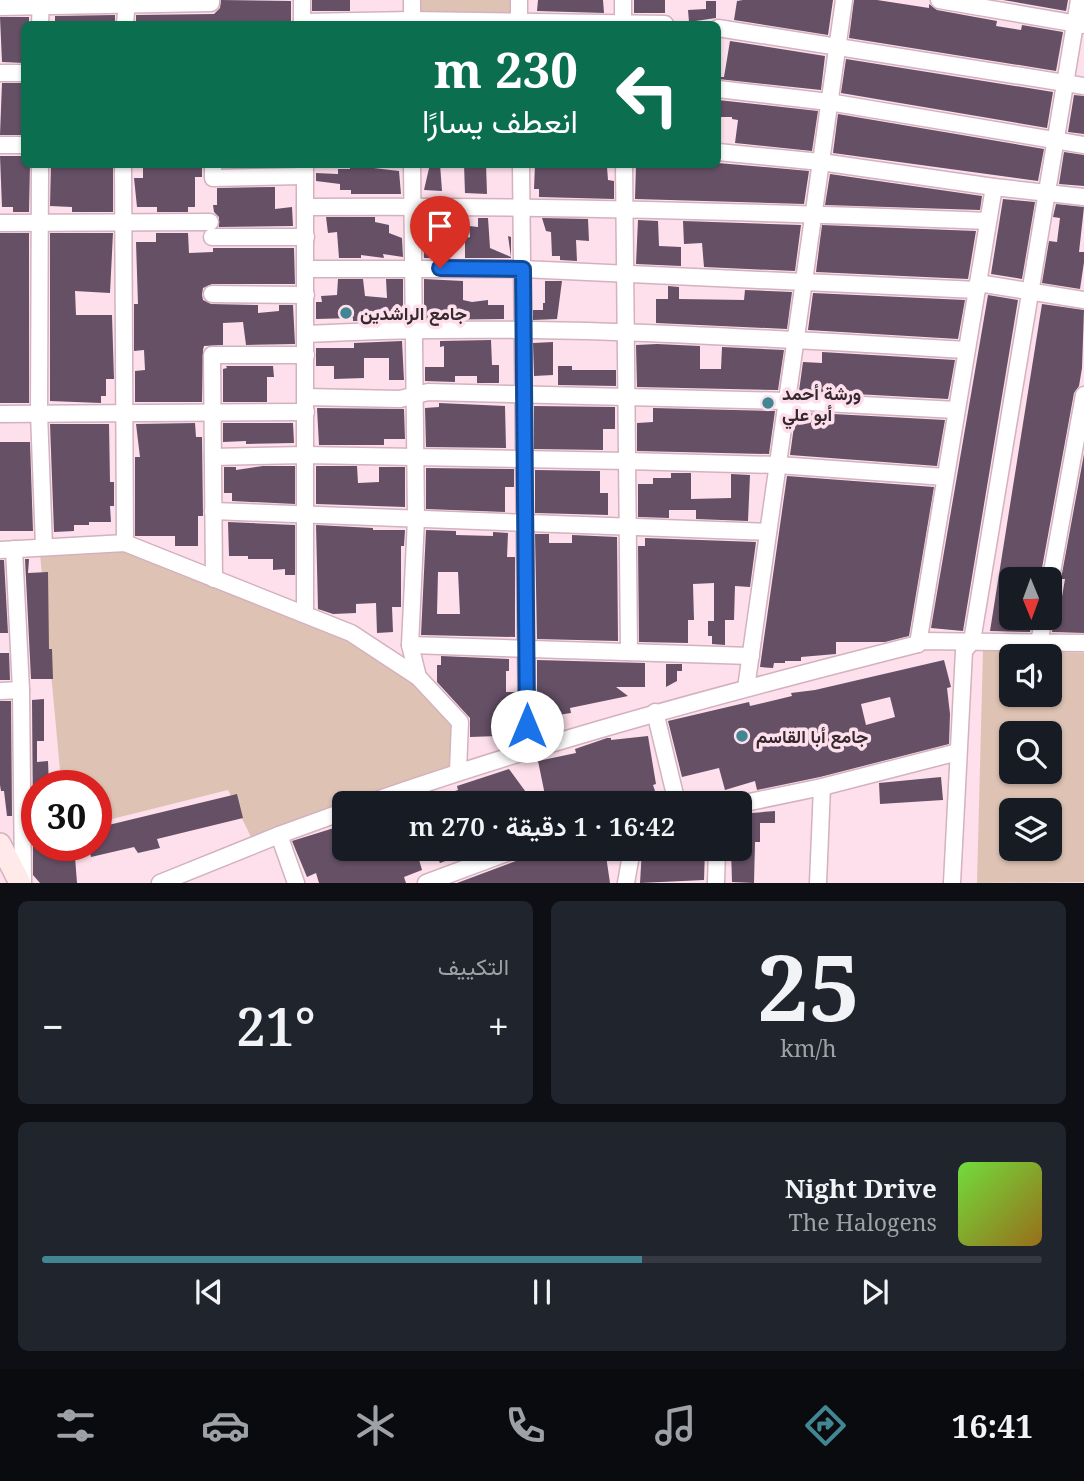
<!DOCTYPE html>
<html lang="ar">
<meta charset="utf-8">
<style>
:root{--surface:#171b24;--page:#20242c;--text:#f1f3f6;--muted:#9ea1a6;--line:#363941;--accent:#418692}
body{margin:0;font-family:"Noto Serif",Vazirmatn,serif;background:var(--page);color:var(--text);direction:rtl;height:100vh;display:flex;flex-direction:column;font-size:26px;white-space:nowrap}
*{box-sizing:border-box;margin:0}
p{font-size:23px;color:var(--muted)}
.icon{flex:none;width:38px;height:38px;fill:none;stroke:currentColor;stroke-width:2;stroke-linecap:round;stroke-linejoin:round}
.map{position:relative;height:883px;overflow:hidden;direction:ltr}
.details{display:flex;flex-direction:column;gap:18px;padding:18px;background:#0d0f14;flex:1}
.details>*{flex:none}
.hud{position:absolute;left:21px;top:21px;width:700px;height:147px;border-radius:10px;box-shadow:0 2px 5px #0004;direction:rtl;background:#0b6e4f;color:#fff;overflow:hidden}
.needle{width:46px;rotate:179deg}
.tools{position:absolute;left:999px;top:567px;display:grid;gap:14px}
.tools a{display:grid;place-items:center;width:63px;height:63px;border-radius:10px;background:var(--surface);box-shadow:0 2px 5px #0004;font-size:35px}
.speed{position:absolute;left:21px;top:770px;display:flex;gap:14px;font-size:35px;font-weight:700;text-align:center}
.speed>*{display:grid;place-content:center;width:91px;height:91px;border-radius:50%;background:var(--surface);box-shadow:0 2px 5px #0004;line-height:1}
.speed .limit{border:10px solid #d22;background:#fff;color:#111}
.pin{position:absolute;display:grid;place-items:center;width:60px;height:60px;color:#fff;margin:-72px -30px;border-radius:50% 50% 50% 0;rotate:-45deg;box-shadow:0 0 7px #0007}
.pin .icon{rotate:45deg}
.me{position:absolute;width:77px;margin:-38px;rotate:0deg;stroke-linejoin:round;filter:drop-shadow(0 0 5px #0008)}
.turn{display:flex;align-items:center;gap:24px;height:147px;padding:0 28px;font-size:32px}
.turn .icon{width:91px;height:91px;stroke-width:2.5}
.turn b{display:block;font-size:49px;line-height:60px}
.big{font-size:52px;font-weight:600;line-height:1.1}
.details .tile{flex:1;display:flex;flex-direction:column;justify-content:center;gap:10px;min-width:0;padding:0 24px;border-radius:10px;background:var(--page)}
.details .dial{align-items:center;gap:0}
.dial b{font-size:91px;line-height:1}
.song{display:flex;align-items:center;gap:21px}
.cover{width:84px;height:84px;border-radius:10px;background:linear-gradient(135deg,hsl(100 70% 55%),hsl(40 70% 35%))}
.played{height:7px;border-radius:4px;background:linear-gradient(90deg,var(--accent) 60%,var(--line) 60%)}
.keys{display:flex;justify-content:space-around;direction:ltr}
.heat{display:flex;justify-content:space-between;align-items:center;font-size:38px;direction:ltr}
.details .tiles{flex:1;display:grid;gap:18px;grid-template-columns:1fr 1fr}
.tile:last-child{grid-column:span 2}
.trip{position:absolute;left:332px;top:791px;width:420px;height:70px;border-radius:10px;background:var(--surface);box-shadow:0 2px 5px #0004;font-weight:600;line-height:70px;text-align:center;direction:rtl}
.dock{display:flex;height:112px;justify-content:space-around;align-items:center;background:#090b0e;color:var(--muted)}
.dock .icon{width:49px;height:49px}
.dock .current{color:var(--accent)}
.dock b{font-size:32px;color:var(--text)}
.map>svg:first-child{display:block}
</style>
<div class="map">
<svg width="1084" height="883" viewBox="0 0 1084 883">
<rect width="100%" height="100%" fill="#fde0eb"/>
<g fill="#dec3b4" fill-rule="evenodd">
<path d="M420 0H513V13L420 14Z"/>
<path d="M121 551 339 636 413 683 454 726 451 767 252 839 228 790 108 820 99 783 61 781 40 554Z"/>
<path d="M983 649 1084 653V882L977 883ZM1012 656H1050V695H1012ZM1012 733H1050V772H1012ZM1012 810H1050V849H1012Z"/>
</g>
<g fill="#655066" fill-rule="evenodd">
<path d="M221 0 291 1V24H136V15L214 14 220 8Z"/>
<rect x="312" y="0" width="38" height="11"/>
<path d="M538 0H603L604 13 537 11Z"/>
<rect x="634" y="0" width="31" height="13"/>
<path d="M743 0H833L828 35 734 20 737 1Z"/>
<path d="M854 0H877L929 8V4L937 10 997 21 996 26 1021 30 1022 25 1063 32 1056 71 849 38Z"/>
<path d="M1003 0H1068L1066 11Z"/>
<path d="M706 1H716V18L689 22 688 10 706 9Z"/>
<path d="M115 15V24H55V16Z"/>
<path d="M0 17H29V24H24V63L2 62Z"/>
<path d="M730 41 825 56 821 90 718 79V77H724Z"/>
<path d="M846 59 1053 92 1047 128 841 93Z"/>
<path d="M2 83H24V135H0Z"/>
<path d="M1074 95 1084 96V134L1068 132Z"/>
<path d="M718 100 818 111 812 151 735 143 738 120 732 119V117H718Z"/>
<path d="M838 114 1044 149 1038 181 833 153Z"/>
<path d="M1064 152 1084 155V186L1059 184Z"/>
<path d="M24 156V164H30L29 212H13V207H2L0 156Z"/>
<path d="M718 163 809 171 804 204 635 199 636 164 697 166 718 164Z"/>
<path d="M51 164 104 166V164H113V212H72V207L50 206Z"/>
<path d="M143 164H202V177H195V207H188V212H157V207H137L134 178H143Z"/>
<path d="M350 164H365V167L399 171 401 194H351V190H340V184L316 181V173L338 174V169H350Z"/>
<path d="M430 164H440L442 191 424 190Z"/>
<path d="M464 164H486L487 194 465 193Z"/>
<path d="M535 164H596V167H607L608 180 614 181V199L539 197V189H534Z"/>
<path d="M830 174 982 196 980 210 825 205Z"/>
<path d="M275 187V209L292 207 293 226 219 227V217L214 212 213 205H217V188Z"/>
<path d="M1003 199 1035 202 1022 279 991 274Z"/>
<path d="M1056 204 1084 207 1079 252H1084V262L1080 289 1042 283 1049 241 1057 242 1060 218 1053 217Z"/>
<path d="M326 217H375V222L389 225V233L402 238 403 257 383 254 384 258 361 255V258H339L337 232 328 233Z"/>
<path d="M478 218H488L490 248 511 257 508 236 511 237V258H465V238L470 237 469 226 478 227Z"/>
<path d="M542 218 588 219 589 241 576 240 577 261 560 260V256H552L551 232 546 231Z"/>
<path d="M638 220 658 221 659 246 681 247V266L636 264Z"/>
<path d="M683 221 801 225 795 271 704 267 702 243 684 244Z"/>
<path d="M423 224H433L444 245 438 246 439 249H435V258H424Z"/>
<path d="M822 225 976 231 968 279 816 272Z"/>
<rect x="0" y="233" width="29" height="170"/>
<path d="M50 233H113L110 293 75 291 76 315H112L114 379H106V396H101V403L50 401Z"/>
<path d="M156 233H188L189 253 213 252V248H294L295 284H212L203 288 202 295 203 300 211 304 258 305V313L279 311V305H293L295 344 246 345 243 322 223 323V345L204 346 203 350 202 402H135V371L145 370 144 350 134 351V304H138L136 242H156Z"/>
<path d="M338 279H363L365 296 387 298 386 279H403V320L362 321H353V318L316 319V302H322L321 296 337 295Z"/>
<path d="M424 279 463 281V300L472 302 488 300V305H504V319L424 320Z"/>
<path d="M545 281H562L557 319 533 320V310H543V303H545Z"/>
<path d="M668 286 679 287V299L744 300 745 290 792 292 787 329 656 323V299H668Z"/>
<path d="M813 293 965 300 958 339 808 330Z"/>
<path d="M988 295 1018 300 963 631 931 628Z"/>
<path d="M1042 304 1084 310 1082 368 1079 386 1074 393 1040 579H1012V618H1033L1030 632 990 631Z"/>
<path d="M491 340 492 365H499V383H477V376H455V382L425 381V367H444V346L440 347V341Z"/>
<path d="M402 341 404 380H389V358H364V378L334 379V366H316V348H354V343Z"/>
<path d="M553 342V375L534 376 533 343Z"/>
<path d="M657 344 700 346V369H721L722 347 784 350 778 390 637 387 636 345Z"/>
<path d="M822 352 955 360 948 399 799 391 803 362 822 363Z"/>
<path d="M226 366H273L274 377H267V402H223V369L227 368Z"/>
<path d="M558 366H572V370H616V386L558 385Z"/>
<path d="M439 403 505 406 506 448 426 447 425 408 439 407Z"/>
<path d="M534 406 615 407V429H603V450L534 449Z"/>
<path d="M317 408 404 409 405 439H384V445H319Z"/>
<path d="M653 408 775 411 769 454 637 451V423L653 422Z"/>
<path d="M796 412 945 420 937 466 790 455Z"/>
<path d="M195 423 196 437H202L203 516H198V546H175V536H135V457H140L136 424Z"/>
<path d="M223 423H293L294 443 246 444V441L223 442Z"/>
<path d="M50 424H109L110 482H114V506H110L111 522H89V525H74V531L54 532Z"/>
<path d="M0 442H30L33 531H0Z"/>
<path d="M1084 454V633L1052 632 1054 620H1058L1065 579H1061Z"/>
<path d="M263 466H295V504L232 501V493H224V467H236V470Z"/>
<path d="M316 466H357L358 483 379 482V467H405V507L316 504Z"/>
<path d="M426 468 514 469V487H505V512L426 509Z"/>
<path d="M535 470 600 471V493H608V515L535 513Z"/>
<path d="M671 473H691V499L731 498V474L750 475 748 521 696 519V510H669V518L638 517V484H653V478H671Z"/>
<path d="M787 476 934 487 909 636 885 642H836V654L801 657V661H785V663H774L773 668 760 667Z"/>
<path d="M228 522 295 525V575H285V569L273 570V559H248V556H229Z"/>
<path d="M316 525 373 528V530H405L404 546H401V607H392L393 632 377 633 376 603 356 604V613L333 614 318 609Z"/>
<path d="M426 530 456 531V535L493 536V532L508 533 507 557H515V637L421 635ZM438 572H458L460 614H437Z"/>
<path d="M535 534H549V543H572V535L617 537 618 641 537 639Z"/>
<path d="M645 538 756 542 750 587 735 586 734 620H725V645L712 644V636H708V621H714V583L693 584 694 620H688V643L639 642 638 546H645Z"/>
<path d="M25 559H29L28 573 48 572 49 649H52L53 679H31Z"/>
<path d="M0 560H4L8 633H0Z"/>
<path d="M0 653H9L10 680H0Z"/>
<path d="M441 656 509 659V671H506V692H516V705L507 706 508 733H498V736L470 737V718L437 682V665H441Z"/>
<path d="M537 660 645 663V687H616L628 696 570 708 571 713 545 717V722L537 725Z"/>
<path d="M944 660 951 687 947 688 950 714 949 744 820 777 757 790 755 781 725 790 719 768 682 777 668 721 749 702 750 706 792 696 791 693 815 690ZM890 697 895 717 866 725 861 704Z"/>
<path d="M666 664H682V671H677V681L666 687Z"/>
<path d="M44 699V741H37V762L48 761 49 786H37V819L33 820 32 700Z"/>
<path d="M0 701H11L12 816H7L4 791H1L0 785Z"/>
<path d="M648 736 656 784 653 785 659 803H573L571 796 554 802 551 794 545 795 538 761 576 753 575 749 607 738H611V740Z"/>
<path d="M509 769 531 799 525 801 526 803H425V801L458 790 457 786Z"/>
<path d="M941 777 943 800 880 804 879 783Z"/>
<path d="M237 794 243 818 157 839 160 848 138 853 134 847 91 857 88 845H96V828Z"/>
<path d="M775 811V823H760V842H755L754 883 732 882 731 849H740V814Z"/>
<path d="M345 822V849H416L422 870 404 877 406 883H319L316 873 307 877 292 841 334 828 333 826Z"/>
<path d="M33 845H64V857H75L77 883H40L33 875Z"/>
<path d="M434 849H474L475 850 440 863Z"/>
<path d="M527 849H605L610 883H457L521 859 525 855Z"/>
<path d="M642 849H705L704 880 640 883Z"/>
</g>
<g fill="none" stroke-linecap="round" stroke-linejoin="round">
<g stroke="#d4b1bf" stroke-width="19">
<g id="minor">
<path d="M302 0V24"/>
<path d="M412 0V24"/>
<path d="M519 0V24"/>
<path d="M623 0V24"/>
<path d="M939 0 1084 25"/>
<path d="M0 7 211 3V0"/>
<path d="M302 22 412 20 665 24"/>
<path d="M40 24 41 0"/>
<path d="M125 24 127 0"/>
<path d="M718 28 1084 86"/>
<path d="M0 73H24"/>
<path d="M718 89 829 102 1084 145"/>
<path d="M0 145H24"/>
<path d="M718 152 821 162 994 187 1084 197"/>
<path d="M40 164 39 413 44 546"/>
<path d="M123 164 125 543"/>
<path d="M213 164V178L305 176"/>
<path d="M412 164 416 519 410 645 418 677"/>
<path d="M521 164 527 752"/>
<path d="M624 164 629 652"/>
<path d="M305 207C533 205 760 212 988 221"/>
<path d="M0 223 210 222"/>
<path d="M212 237H306"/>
<path d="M306 269H523L977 290"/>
<path d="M978 283 1084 300"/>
<path d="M212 294 306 295"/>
<path d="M306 334C526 322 747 337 966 350"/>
<path d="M306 397 400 399 428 392 787 401 956 410"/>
<path d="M0 414 306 412"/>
<path d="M213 457 306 455 627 461 778 465 945 477"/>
<path d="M213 511 768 532"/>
<path d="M14 549 21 690 23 883"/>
<path d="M0 550 125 543 351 633 418 677 460 722 458 771"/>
<path d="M214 579 212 355H306"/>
<path d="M1050 583 1084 395"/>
<path d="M305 614V164"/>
<path d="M1039 642 1044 618"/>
<path d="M918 644 994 187"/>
<path d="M410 645 751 656"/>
<path d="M746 688 844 0"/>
<path d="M0 691 21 690"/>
<path d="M655 712 677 803"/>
<path d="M368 803C548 740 733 691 918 644L921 641 1084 643"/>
<path d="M740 804 822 787 958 752"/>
<path d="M279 835 296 883"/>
<path d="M160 883 279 835 345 811"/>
<path d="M426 883 517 849"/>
<path d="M626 883 632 849"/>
<path d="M716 883 717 849"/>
<path d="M818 883 822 787"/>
<path d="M952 883 964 651 972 641 1079 0"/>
</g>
</g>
<g stroke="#d4b1bf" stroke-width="24">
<path id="secondary" d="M0 844 20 883"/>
</g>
<use href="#minor" stroke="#fff" stroke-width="16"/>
<use href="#secondary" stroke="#ffeae9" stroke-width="21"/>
</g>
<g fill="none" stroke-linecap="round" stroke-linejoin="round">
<g stroke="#114b97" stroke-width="18">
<path id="route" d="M440 268 523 269 527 726"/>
</g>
<use href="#route" stroke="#1a73e8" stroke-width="12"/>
</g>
<g fill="#418692" stroke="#fde0eb" stroke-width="2.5">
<circle cx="346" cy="313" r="7"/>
<circle cx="768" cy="403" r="7"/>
<circle cx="742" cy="736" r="7"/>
</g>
<g text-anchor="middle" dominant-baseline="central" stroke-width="7" stroke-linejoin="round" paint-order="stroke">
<g font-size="18" font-weight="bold" fill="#36282e" stroke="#fde0eb" text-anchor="start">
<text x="360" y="313">جامع الراشدين</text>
<text x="782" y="393">ورشة أحمد<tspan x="782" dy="21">أبو علي</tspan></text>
<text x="756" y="736">جامع أبا القاسم</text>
</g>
</g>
</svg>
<div class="tools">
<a><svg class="needle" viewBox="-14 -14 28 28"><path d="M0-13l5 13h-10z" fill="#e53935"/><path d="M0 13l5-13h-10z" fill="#9ea1a6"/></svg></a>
<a><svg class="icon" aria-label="sound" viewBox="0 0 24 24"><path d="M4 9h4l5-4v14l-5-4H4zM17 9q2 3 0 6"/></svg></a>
<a><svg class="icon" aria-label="search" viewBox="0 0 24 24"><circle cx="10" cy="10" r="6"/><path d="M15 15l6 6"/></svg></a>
<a><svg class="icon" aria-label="layers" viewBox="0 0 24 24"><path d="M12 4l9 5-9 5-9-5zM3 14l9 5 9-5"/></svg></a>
</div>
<div class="speed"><div class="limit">30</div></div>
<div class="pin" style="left:440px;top:268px;background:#d93025"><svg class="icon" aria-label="arrive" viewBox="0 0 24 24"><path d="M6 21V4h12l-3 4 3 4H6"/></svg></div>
<svg class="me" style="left:527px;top:726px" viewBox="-20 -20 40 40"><circle r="19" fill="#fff"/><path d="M0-13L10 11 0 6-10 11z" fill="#1a73e8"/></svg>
<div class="trip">16:42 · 1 دقيقة · 270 m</div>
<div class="hud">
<div class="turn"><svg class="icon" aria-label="left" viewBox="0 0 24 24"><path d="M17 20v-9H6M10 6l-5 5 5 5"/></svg><div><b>230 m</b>انعطف يسارًا</div></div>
</div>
</div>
<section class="details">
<div class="tiles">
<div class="tile dial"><b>25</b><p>km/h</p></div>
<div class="tile"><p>التكييف</p>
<div class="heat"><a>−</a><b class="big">21°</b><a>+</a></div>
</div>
<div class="tile">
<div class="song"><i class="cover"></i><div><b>Night Drive</b><p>The Halogens</p></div></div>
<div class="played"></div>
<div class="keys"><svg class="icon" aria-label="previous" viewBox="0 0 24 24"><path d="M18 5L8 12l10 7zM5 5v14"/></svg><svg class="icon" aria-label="pause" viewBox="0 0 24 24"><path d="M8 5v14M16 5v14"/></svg><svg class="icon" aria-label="next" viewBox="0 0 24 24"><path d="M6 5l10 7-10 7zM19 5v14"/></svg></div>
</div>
</div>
</section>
<nav class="dock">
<b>16:41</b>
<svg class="icon current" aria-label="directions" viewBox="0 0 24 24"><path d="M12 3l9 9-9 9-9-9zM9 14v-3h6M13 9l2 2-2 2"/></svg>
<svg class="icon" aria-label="music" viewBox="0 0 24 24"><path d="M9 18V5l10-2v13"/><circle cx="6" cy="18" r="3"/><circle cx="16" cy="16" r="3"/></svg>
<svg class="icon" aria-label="phone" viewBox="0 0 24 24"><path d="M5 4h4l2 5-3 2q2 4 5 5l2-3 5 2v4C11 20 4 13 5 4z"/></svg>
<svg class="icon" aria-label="climate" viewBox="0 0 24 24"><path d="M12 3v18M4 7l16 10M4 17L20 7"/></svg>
<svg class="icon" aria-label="car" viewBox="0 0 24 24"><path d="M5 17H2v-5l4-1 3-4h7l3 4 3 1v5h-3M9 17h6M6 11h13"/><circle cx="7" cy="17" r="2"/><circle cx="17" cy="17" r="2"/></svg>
<svg class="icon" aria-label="filters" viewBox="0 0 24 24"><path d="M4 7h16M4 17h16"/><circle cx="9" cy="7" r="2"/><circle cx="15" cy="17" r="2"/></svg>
</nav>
